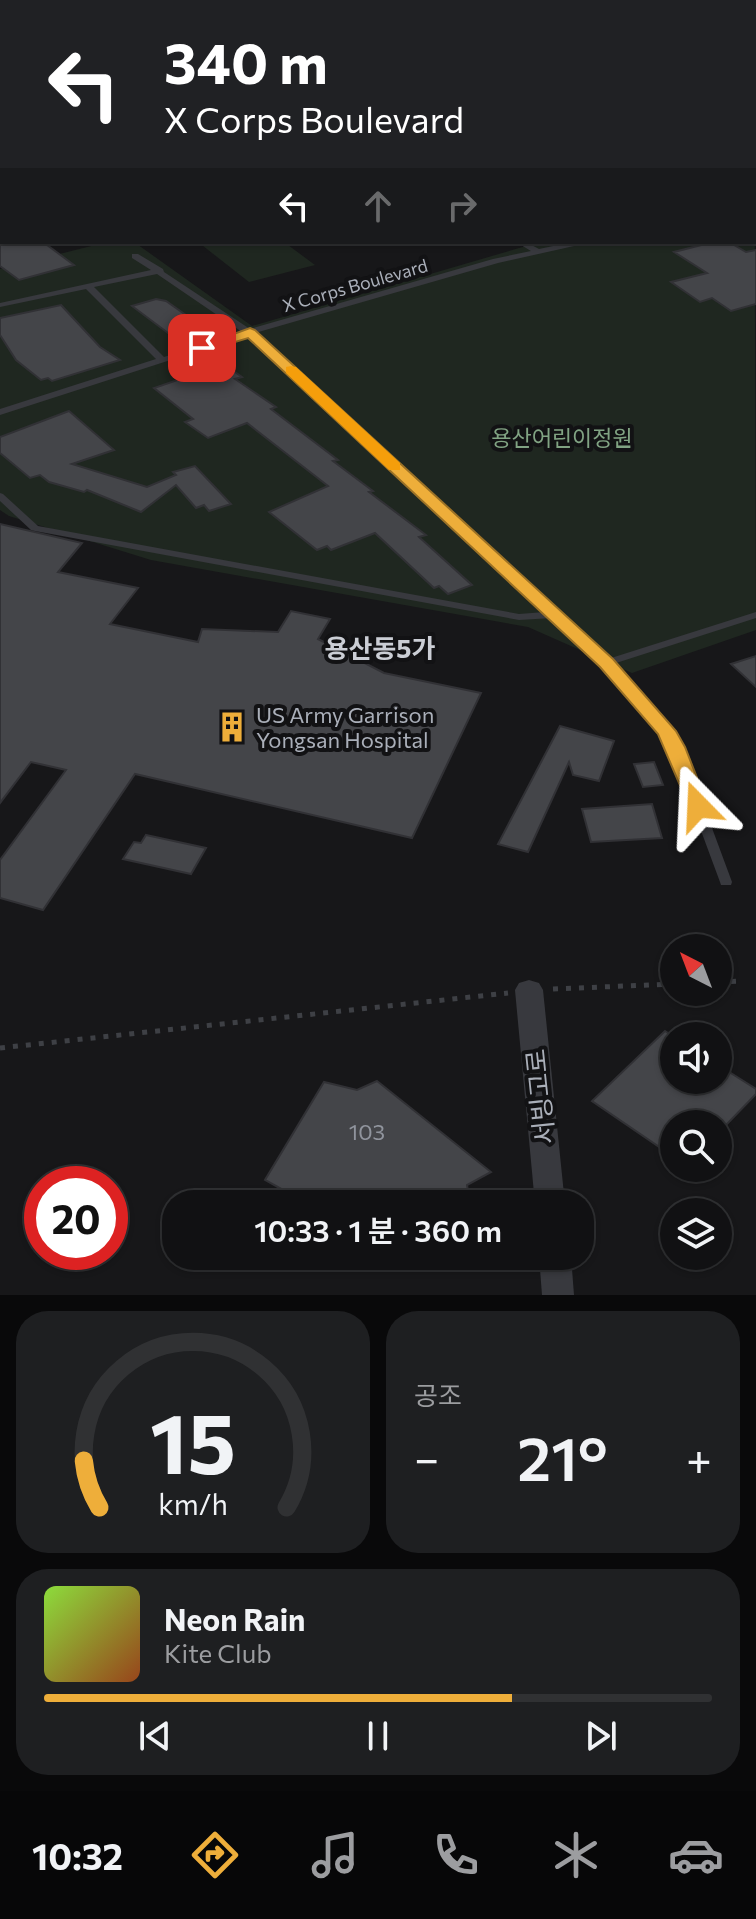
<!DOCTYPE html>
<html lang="ko">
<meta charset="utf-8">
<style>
:root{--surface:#111113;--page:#1e1f21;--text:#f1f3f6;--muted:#9c9da0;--line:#303133;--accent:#eeae3a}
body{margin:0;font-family:Commissioner,"Noto Sans KR",sans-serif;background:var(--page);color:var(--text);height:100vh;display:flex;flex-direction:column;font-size:30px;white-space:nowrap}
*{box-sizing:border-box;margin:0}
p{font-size:26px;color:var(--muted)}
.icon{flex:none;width:44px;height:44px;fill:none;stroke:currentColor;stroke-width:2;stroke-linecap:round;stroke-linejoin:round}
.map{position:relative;height:1295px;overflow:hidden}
.side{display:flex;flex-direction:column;gap:16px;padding:16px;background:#09090a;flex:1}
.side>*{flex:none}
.top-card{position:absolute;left:0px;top:0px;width:756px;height:244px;box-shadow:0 2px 6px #0004,0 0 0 2px var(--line);background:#202124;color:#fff;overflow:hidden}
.needle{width:52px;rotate:318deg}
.tools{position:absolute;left:660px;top:934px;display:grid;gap:16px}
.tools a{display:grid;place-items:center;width:72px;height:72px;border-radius:50%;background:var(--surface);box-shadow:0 2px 6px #0004,0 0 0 2px var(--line);font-size:40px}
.speed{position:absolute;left:24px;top:1166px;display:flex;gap:16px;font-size:40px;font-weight:700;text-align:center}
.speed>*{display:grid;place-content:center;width:104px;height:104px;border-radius:50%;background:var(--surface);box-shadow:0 2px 6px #0004,0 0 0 2px var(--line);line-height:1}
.speed .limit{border:12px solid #d22;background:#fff;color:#111}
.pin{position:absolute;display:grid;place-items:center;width:68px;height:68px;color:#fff;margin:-34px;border-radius:16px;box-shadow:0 4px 12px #0006}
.me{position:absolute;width:88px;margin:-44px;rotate:339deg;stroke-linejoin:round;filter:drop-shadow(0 0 6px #0008)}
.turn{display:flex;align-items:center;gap:28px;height:168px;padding:0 32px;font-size:36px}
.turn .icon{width:104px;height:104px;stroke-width:2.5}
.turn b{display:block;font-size:56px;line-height:68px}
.lanes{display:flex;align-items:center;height:76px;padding:0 32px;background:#0003;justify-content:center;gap:40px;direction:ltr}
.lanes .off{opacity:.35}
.big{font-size:60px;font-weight:600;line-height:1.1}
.side .card{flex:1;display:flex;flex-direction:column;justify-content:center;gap:12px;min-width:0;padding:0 28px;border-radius:32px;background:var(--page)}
.side .dial{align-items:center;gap:0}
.dial svg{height:208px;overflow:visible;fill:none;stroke:var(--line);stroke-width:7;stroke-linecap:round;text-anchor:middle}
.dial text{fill:var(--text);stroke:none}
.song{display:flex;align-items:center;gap:24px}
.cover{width:96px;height:96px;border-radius:12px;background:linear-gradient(135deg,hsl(90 70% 55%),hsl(20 70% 35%))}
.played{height:8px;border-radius:4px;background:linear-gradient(90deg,var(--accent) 70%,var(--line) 70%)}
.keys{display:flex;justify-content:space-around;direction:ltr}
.heat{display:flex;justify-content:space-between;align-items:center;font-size:44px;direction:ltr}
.side .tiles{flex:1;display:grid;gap:16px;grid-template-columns:1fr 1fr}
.card:last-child{grid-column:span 2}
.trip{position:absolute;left:162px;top:1190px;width:432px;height:80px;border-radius:32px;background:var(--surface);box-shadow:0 2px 6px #0004,0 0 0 2px var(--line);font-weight:600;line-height:80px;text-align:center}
.tabs{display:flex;height:128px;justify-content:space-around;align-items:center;background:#070708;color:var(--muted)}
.tabs .icon{width:56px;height:56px}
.tabs .active{color:var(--accent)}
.tabs b{font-size:36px;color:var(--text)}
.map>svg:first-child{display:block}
</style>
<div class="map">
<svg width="756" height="1295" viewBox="0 0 756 1295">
<rect width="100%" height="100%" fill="#171719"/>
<g fill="#1f2720">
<path d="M754 14 756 630 632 673 528 627 151 560 9 516 0 510V269L107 242H134L252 326 540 242H754Z"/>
<path d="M198 242H284L315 265 249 282Z"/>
</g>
<g fill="#444549" stroke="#313135" stroke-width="2">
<path d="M0 242H43L74 265 19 280 0 266Z"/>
<path d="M713 242H729L746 252 756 250V304L731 311 712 298 700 302 671 282 707 273 674 252Z"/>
<path d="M156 299 166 301 200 325 196 326 202 331 176 339 132 306Z"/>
<path d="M61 305 100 347 120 360 52 381 48 378 41 380 16 360 0 335V318Z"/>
<path d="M224 364 242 377 235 379 276 407 271 409 338 460 333 461 373 491 369 492 426 535 419 537 472 585 448 594 439 586 434 588 375 533 331 550 327 546 317 550 269 512 328 486 247 423 208 438 185 422 193 419 154 388Z"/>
<path d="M69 411 114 450 72 464 147 487 176 475 173 472 195 466 231 504 209 511 204 505 196 508 176 485 141 512 87 490 84 492 49 482 40 475 30 478 0 453V437Z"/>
<path d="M0 524 82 543 58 572 138 588 110 624 198 642 202 629 278 632 291 611 330 619 318 639 384 673 481 693 412 838 135 774 43 910 0 898V860L66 770 31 762 0 803Z"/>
<path d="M756 656V687L731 664Z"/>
<path d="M560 726 614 741 599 781 573 775 569 762 528 852 498 844Z"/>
<path d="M654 762 663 785 643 787 634 764Z"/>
<path d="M652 804 662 838 591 842 582 809Z"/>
<path d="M146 835 206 848 191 874 123 859 134 842 141 843Z"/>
<path d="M665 1031 674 1037V1080H718V1065L756 1089V1094L727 1124H674V1157L592 1101Z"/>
<path d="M377 1081 491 1172 467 1185 470 1204H295L294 1196 265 1180 324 1082 357 1090Z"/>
</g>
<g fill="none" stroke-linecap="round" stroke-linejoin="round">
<g stroke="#3e4045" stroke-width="5" stroke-dasharray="5 8" stroke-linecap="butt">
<path d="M718 982 740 981"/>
<path d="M553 989 674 984"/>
<path d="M0 1048 508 993"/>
</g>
<g fill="#38393e" fill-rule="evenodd">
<path d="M199 0H208L212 2H203Z"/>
<rect x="0" y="57" width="2" height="4"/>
<path d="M0 99 2 100V104L0 103Z"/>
<rect x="754" y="126" width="2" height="5"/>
<rect x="0" y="136" width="2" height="5"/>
<rect x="754" y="198" width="2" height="4"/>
<path d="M516 242H526L539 249 572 242H587L583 244 498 263 255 333 608 659 756 612V618L613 664 662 718 682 747 732 882 731 885H721L720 882 670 747 654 724 602 665 552 618 519 620 35 531 31 530 0 501V493L3 494 38 526 519 614 545 612 248 335 0 415V409L156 359 86 289 0 307V303L151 270 132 258V254H138L163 269 164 272 250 329 493 259 531 251ZM157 274 242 332 164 357 94 287Z"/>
</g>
<g fill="#38393e" fill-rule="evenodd">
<path d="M529 980 539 983 543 990 565 1204H535L515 990 519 983Z"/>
<path d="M539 1256H571L574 1295H542Z"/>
</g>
</g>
<path fill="#eeae3a" stroke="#9b7126" stroke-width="2" d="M250 328 255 330 613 659 676 731 685 747 708 806 705 811H691L658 734 600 667 248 338 202 352 195 348Z"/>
<path fill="#f59e0b" d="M291 366 296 367 400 463V470H389L286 373V367Z"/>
<defs>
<g id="building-bare" transform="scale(2.4)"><path d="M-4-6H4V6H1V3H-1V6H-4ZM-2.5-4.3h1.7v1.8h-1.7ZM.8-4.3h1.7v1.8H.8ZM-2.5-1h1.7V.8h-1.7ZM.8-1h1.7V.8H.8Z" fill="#eeae3a" stroke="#121214" stroke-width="2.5" paint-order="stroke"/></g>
</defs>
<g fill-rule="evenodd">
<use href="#building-bare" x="232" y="727"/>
</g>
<g text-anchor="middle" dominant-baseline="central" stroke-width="8" stroke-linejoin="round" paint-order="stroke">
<g font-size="18" fill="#aaafb9" stroke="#121214">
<text transform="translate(355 285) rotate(-16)">X Corps Boulevard</text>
</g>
<g font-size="22" fill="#81a383" stroke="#121214">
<text x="562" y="437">용산어린이정원</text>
</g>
<g font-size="22" fill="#aaafb9" stroke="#121214" text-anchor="start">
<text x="256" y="714">US Army Garrison<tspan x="256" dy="25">Yongsan Hospital</tspan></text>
</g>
<g font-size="22" fill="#90949d">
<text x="367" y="1131">103</text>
</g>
<g font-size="26" font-weight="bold" fill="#cbced5" stroke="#121214">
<text x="380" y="647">용산동5가</text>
</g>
<g font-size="26" fill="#aaafb9" stroke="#121214">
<text transform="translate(539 1097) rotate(-96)">서빙고로</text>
</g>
</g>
</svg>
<div class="tools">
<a><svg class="needle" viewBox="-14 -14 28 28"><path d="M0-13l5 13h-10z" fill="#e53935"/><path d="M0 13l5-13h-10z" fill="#9c9da0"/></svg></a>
<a><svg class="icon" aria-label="sound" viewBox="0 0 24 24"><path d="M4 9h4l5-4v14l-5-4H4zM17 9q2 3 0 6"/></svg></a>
<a><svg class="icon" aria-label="search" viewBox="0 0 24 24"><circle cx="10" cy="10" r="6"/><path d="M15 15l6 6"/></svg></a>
<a><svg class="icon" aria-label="layers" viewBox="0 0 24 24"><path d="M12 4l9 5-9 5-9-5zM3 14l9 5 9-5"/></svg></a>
</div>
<div class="speed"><div class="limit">20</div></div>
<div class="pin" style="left:202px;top:348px;background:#d93025"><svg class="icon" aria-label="arrive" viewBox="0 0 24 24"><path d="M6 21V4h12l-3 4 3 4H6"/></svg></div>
<svg class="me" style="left:698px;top:806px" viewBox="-20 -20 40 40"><path d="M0-17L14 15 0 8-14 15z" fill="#eeae3a" stroke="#fff" stroke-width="4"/></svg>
<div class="trip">10:33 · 1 분 · 360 m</div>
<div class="top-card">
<div class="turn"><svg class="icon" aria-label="left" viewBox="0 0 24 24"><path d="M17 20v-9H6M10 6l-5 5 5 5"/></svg><div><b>340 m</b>X Corps Boulevard</div></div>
<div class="lanes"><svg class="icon" aria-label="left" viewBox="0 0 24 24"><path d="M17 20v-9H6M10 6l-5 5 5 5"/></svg><svg class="icon off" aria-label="ahead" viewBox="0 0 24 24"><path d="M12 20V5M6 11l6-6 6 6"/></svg><svg class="icon off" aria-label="right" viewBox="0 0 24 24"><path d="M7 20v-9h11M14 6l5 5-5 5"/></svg></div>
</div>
</div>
<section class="side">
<div class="tiles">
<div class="card dial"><svg viewBox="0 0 100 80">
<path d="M14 69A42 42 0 1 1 86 69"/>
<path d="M14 69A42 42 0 0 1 8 51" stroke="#eeae3a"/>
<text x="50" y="56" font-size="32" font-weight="700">15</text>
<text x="50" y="72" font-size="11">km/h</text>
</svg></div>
<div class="card"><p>공조</p>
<div class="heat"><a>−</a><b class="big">21°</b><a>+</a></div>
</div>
<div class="card">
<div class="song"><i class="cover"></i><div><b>Neon Rain</b><p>Kite Club</p></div></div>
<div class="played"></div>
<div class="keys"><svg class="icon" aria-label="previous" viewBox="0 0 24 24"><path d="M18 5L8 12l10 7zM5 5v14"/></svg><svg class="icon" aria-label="pause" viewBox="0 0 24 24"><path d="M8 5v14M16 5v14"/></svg><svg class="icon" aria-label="next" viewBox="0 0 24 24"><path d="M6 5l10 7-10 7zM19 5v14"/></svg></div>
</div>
</div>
</section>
<nav class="tabs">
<b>10:32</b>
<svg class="icon active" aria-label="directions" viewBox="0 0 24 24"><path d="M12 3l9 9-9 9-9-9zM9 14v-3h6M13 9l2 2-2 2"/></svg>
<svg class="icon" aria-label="music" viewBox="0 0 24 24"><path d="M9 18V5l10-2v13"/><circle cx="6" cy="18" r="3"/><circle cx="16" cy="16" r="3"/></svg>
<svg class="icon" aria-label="phone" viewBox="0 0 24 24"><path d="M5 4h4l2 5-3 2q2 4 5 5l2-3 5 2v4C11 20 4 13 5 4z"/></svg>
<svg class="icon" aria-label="climate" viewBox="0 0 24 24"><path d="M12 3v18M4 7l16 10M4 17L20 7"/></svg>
<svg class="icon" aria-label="car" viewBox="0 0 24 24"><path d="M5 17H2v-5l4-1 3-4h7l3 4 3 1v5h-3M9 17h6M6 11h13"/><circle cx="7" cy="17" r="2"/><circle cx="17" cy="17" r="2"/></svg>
</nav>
